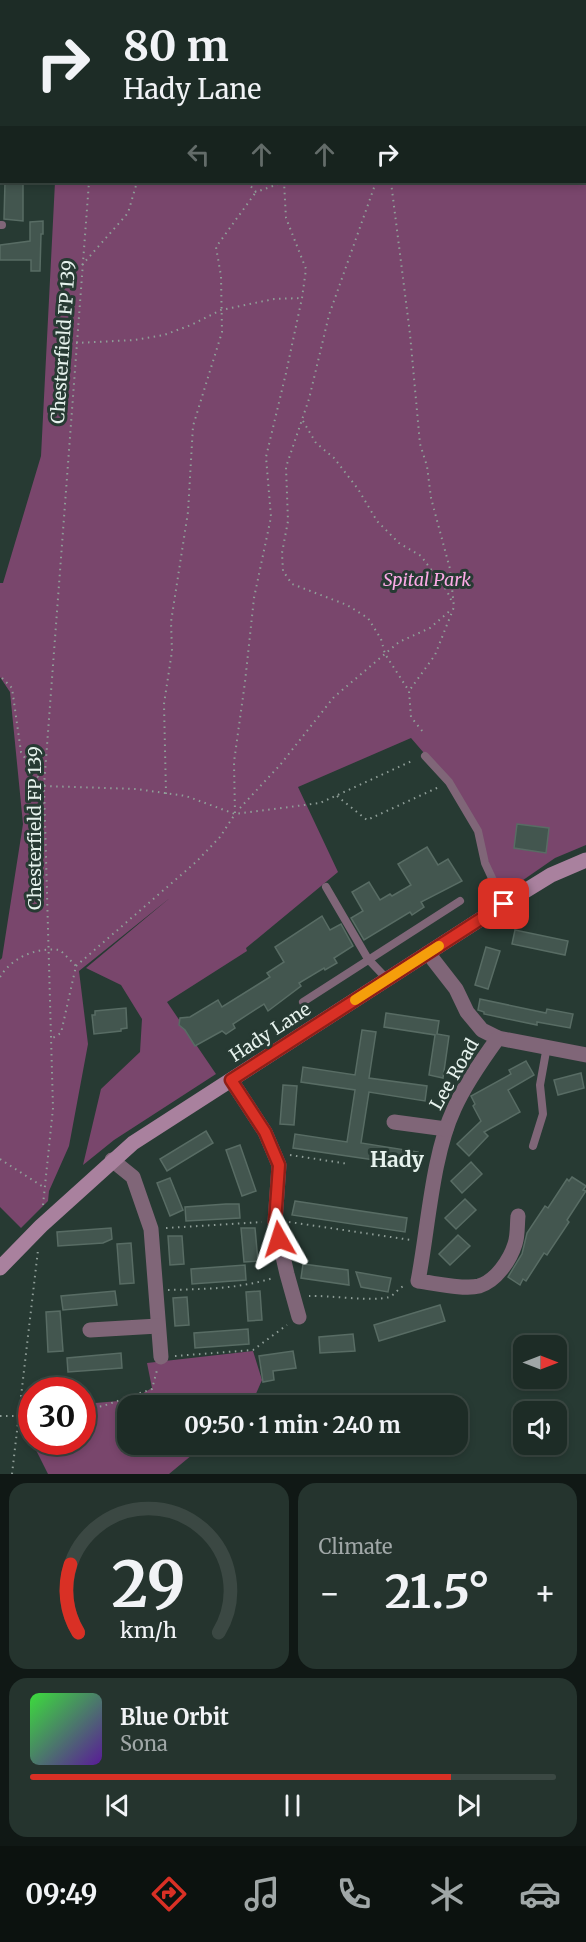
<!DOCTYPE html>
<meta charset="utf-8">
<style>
:root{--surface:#1d2c26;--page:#25342e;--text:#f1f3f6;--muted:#a0a7a7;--line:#3b4843;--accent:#d93025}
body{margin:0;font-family:Merriweather,serif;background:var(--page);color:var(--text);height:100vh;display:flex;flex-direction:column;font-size:22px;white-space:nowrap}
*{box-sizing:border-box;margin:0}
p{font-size:20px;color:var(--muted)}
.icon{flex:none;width:33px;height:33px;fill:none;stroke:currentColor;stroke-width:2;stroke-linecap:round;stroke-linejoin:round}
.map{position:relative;height:1474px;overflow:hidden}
.details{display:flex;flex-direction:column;gap:9px;padding:9px;background:#101815;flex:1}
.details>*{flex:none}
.top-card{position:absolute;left:0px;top:0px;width:586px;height:183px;box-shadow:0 3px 9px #0003,0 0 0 2px var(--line);background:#1d2c26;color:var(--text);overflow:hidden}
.needle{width:39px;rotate:90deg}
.tools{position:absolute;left:513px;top:1335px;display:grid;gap:12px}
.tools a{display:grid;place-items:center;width:54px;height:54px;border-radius:12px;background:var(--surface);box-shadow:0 3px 9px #0003,0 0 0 2px var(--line);font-size:30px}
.speed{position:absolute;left:18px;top:1377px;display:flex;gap:12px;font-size:30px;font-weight:700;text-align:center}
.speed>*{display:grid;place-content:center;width:78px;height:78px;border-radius:50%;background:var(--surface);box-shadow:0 3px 9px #0003,0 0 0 2px var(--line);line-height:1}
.speed .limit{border:9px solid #d22;background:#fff;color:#111}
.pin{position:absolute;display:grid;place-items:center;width:51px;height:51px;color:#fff;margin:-26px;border-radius:12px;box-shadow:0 3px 9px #0006}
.me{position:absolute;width:66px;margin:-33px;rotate:354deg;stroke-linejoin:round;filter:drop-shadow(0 0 4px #0008)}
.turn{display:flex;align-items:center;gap:21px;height:126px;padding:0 24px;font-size:27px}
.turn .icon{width:78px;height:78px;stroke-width:2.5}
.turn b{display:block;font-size:42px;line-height:51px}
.lanes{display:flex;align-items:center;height:57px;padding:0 24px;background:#0003;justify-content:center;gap:30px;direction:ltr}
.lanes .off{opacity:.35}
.big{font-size:45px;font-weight:700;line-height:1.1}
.details .widget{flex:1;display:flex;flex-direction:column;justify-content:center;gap:9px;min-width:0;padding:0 21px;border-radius:18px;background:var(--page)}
.details .dial{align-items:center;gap:0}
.dial svg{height:156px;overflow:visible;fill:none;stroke:var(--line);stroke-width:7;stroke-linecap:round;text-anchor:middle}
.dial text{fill:var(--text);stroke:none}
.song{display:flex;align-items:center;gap:18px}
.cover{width:72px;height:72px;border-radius:9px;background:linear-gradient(135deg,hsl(120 70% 55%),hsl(270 70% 35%))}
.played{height:6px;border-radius:3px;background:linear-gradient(90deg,var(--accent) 80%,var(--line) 80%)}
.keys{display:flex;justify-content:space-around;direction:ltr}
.heat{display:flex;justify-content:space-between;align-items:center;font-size:33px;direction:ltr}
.details .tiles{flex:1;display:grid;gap:9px;grid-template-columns:1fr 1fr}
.widget:last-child{grid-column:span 2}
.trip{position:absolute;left:117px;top:1395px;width:351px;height:60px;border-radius:18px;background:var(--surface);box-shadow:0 3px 9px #0003,0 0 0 2px var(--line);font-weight:700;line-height:60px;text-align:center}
.menu{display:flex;height:96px;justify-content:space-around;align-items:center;background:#0c120f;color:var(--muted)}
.menu .icon{width:42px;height:42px}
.menu .on{color:var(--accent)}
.menu b{font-size:27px;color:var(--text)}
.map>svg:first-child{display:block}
</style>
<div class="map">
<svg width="586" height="1474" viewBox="0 0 586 1474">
<rect width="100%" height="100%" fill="#273a33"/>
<g fill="#79466c">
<path d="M64 0H586V845L555 858 500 896 478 831 449 782 411 738 298 787 338 872 246 948 247 951 167 1002 216 1074 114 1140 83 1165 101 1089 140 1052 142 1019 121 985 86 968 171 897 79 971 88 1044 69 1146 49 1191 48 1201 21 1228 0 1207V960L2 958 23 824 10 692 0 677V583H3L41 456 55 182H585V2Z"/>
<path d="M253 1351 262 1380 251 1405 128 1406V1444L204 1445 169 1474H48L32 1442H82L83 1404 131 1400 152 1388 147 1363Z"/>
</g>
<g fill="#43564f" stroke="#586c64" stroke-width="1.5">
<path d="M5 182H23V221L4 219Z"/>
<path d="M43 221V234H41L40 271H31V260H0V245L30 241V222Z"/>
<path d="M517 824 549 828 546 853 514 848Z"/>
<path d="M427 847 438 865 448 859 462 881 421 902 424 907 412 915 410 912 364 940 351 918 363 911 352 892 369 882 380 900 390 894 392 896 411 885 398 864Z"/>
<path d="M322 916 330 930 341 924 353 946 334 958 337 963 325 970 324 968 299 983 301 986 268 1011 264 1004 233 1024 235 1028 226 1034 222 1031 195 1046 185 1030 179 1025 180 1018 190 1017 218 1000 222 1007 270 977 267 973 284 962 275 947Z"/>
<path d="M515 930 568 941 565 955 512 944Z"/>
<path d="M486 947 500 951 488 989 475 985Z"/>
<path d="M480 999 546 1013 547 1009 573 1014 570 1028 537 1022V1025L484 1014V1012L478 1010Z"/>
<path d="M126 1008 127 1028 121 1029V1031L94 1034 92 1015H95V1011Z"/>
<path d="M386 1013 439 1021 437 1034 449 1036 443 1078 429 1075 435 1035 384 1027Z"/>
<path d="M362 1030 376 1032 369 1078 427 1086 425 1101 369 1092 361 1143 418 1152 415 1166 293 1148 295 1134 347 1142 355 1090 301 1082 303 1067 355 1075Z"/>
<path d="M526 1061 534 1075 508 1090 520 1112 484 1132 488 1136 469 1156 457 1144 481 1121 473 1106 475 1104 471 1096 511 1074 509 1070Z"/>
<path d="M581 1073 584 1088 558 1095 554 1080Z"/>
<path d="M283 1085 297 1086 294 1125 280 1124Z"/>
<path d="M206 1131 213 1143 167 1171 160 1159Z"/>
<path d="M240 1145 256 1191 242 1196 226 1150Z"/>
<path d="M471 1162 482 1174 462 1193 451 1181Z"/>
<path d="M572 1177 586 1186 583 1190 586 1191 567 1220 569 1222 547 1255 544 1253 526 1281 523 1279 520 1285 508 1277 522 1254 527 1233 545 1206 548 1208 567 1179 569 1181Z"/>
<path d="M170 1178 183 1210 170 1216 157 1183Z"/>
<path d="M465 1199 476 1210 456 1229 445 1218Z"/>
<path d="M295 1201 407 1218 405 1232 292 1215Z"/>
<path d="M226 1204H239L240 1218 186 1221 185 1207Z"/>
<path d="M111 1228 112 1239 103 1243 58 1246 57 1232Z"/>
<path d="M241 1228H255L258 1261 244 1262Z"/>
<path d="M458 1235 470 1246 450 1265 439 1254Z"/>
<path d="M168 1236H182L184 1264 170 1265Z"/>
<path d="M131 1243 134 1283 120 1284 117 1244Z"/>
<path d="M303 1264 348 1270 349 1285 301 1278Z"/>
<path d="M245 1265 246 1280 192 1284 191 1269Z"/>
<path d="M356 1272 391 1278 388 1292 361 1287Z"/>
<path d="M115 1291 117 1305 63 1310 61 1296Z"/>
<path d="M260 1291 262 1320 248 1321 246 1292Z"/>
<path d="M187 1297 189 1325 175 1326 173 1298Z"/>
<path d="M440 1305 445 1321 379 1341 374 1325Z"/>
<path d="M60 1311 63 1351 48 1352 46 1312Z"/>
<path d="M248 1329 249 1344 195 1348 194 1333Z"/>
<path d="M353 1334 355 1351 320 1353 319 1337Z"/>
<path d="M293 1351 296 1368 273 1371 274 1380 263 1382 259 1356Z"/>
<path d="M121 1353 122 1368 68 1372 67 1358Z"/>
</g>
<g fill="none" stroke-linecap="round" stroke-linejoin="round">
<g stroke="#8f9e98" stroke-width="2" stroke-dasharray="1.5 4.5" stroke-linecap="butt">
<path d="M71 0V2"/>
<path d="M300 0 301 2"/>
<path d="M398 0V2"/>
<path d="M112 2V0"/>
<path d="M201 2 202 0"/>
<path d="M585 84H586"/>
<path d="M585 103H586"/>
<path d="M247 182 256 192 284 182"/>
<path d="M376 182 329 315 309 399 286 467 288 521 282 553 283 571 292 584 347 605 368 618 381 639 385 654 409 691 411 717 423 732"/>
<path d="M391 182 410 334 420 444 427 466 431 498 450 569 454 607 435 655 409 691"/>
<path d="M82 265 128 213 137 182"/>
<path d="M76 343 135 340 164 335 191 325 221 310 274 299 302 298"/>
<path d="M303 421 316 443 334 458 358 489 377 521 399 543 421 556 447 591 453 604"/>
<path d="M2 678 12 688 21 752 44 786 136 789 186 796 235 814 320 803 414 760"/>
<path d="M166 794 164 704 172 651 171 622 188 512 193 426 222 332 221 276 216 247 256 192"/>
<path d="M337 796 367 820 439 787"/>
<path d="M240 808 280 765 334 697 399 642 430 628 452 609"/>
<path d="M76 966 196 862 220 837 235 814 234 762 245 682 254 598 271 517 266 457 286 373 302 298 306 269 286 218 284 182"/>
<path d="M0 977C12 957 37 947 60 950L76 966 61 1033 51 1039"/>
<path d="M290 1155 349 1164"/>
<path d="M0 1159 45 1188"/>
<path d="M43 1205 53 1108 44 786 89 182"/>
<path d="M289 1222 411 1240"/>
<path d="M166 1228 262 1222"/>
<path d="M168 1290C204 1289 238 1289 273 1278"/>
<path d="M309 1296C328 1295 373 1302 389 1297 395 1295 398 1288 404 1286"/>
<path d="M175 1356 253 1350 287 1325"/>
<path d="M82 1409 103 1406 152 1389 157 1370"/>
<path d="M0 1416H32"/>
<path d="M12 1474 38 1250"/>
</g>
<g stroke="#806678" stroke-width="8">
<path d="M0 111H2"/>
<path d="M0 225H2"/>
<path d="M425 756 449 782 478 831 485 863 504 904"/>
<path d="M326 887 368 959 387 979"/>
<path d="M303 1002 460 901"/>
<path d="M533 1146 543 1114 540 1085 547 1046"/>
</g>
<g stroke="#806678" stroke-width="15">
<path d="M428 953 456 989 467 1012 482 1030 498 1038 586 1055"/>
<path d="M498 1038C482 1060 465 1084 454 1109 432 1156 428 1230 418 1281 435 1283 464 1290 479 1286 496 1281 510 1260 515 1244 518 1235 517 1225 518 1216"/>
<path d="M231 1080 265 1132 279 1165 275 1222 287 1274 299 1317"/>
<path d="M394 1122 446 1129"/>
<path d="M112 1160 133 1177 151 1229 161 1357"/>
<path d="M90 1330 158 1326"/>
</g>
<path stroke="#a9819e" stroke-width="15" d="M0 1268 41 1226 133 1143 504 904 551 875 586 860"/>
</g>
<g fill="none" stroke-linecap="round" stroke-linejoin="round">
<g stroke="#8d1f18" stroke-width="15">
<path id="route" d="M279 1239 275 1222 279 1165 265 1132 231 1080 504 904"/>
</g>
<use href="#route" stroke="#d93025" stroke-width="10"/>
<path stroke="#f59e0b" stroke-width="10" d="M355 1000 439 946"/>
</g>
<g text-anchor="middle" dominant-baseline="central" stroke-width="6" stroke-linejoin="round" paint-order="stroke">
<g font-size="18" fill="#e6f2ed" stroke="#273a33">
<text transform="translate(63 342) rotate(-86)">Chesterfield FP 139</text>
<text transform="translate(34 828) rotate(-90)">Chesterfield FP 139</text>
<text transform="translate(270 1032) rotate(-33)">Hady Lane</text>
<text transform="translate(454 1074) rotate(-60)">Lee Road</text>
</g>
<g font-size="18" font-style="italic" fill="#fcaae6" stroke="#273a33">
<text x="427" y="579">Spital Park</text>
</g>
<g font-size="21" font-weight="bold" fill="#e6f2ed" stroke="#273a33">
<text x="397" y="1159">Hady</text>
</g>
</g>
</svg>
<div class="tools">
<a><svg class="needle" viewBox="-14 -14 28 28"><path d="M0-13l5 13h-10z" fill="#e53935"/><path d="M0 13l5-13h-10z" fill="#a0a7a7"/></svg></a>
<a><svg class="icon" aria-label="sound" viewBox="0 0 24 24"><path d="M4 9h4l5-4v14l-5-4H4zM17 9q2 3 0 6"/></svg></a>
</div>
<div class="speed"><div class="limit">30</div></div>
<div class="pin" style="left:504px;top:904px;background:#d93025"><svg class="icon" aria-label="arrive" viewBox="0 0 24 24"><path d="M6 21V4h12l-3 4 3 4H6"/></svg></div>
<svg class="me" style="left:279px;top:1239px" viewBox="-20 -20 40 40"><path d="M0-17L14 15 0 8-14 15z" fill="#d93025" stroke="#fff" stroke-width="4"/></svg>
<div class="trip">09:50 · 1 min · 240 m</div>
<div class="top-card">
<div class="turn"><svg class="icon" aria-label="right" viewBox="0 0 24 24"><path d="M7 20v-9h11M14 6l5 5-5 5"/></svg><div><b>80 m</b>Hady Lane</div></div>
<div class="lanes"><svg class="icon off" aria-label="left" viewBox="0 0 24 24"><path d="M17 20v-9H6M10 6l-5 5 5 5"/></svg><svg class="icon off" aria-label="ahead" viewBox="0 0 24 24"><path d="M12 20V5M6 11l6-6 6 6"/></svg><svg class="icon off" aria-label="ahead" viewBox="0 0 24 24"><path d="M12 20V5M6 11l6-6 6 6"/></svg><svg class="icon" aria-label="right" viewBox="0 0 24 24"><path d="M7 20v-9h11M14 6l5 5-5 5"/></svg></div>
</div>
</div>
<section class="details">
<div class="tiles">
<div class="widget dial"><svg viewBox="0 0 100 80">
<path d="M14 69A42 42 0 1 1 86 69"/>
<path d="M14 69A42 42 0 0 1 10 34" stroke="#d93025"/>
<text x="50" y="56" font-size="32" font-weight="700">29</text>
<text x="50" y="72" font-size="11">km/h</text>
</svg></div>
<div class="widget"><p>Climate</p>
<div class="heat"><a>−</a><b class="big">21.5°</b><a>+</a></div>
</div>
<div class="widget">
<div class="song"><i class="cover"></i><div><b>Blue Orbit</b><p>Sona</p></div></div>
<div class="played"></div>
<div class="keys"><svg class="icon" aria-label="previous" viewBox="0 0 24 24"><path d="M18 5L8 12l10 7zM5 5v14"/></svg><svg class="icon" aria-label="pause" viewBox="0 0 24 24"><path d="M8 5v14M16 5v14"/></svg><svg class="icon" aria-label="next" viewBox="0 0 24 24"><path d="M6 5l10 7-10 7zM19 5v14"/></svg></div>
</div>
</div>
</section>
<nav class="menu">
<b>09:49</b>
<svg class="icon on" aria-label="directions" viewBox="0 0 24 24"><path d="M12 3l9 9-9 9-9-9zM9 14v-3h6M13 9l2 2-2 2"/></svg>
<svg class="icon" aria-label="music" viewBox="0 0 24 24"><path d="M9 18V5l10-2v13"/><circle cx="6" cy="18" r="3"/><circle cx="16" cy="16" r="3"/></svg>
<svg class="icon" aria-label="phone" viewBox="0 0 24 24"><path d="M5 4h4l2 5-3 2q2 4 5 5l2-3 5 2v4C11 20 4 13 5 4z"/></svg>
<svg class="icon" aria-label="climate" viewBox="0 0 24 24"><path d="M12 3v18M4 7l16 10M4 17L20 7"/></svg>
<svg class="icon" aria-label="car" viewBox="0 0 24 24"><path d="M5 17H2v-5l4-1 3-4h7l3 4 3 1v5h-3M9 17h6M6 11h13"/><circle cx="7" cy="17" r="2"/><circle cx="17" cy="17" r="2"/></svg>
</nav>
